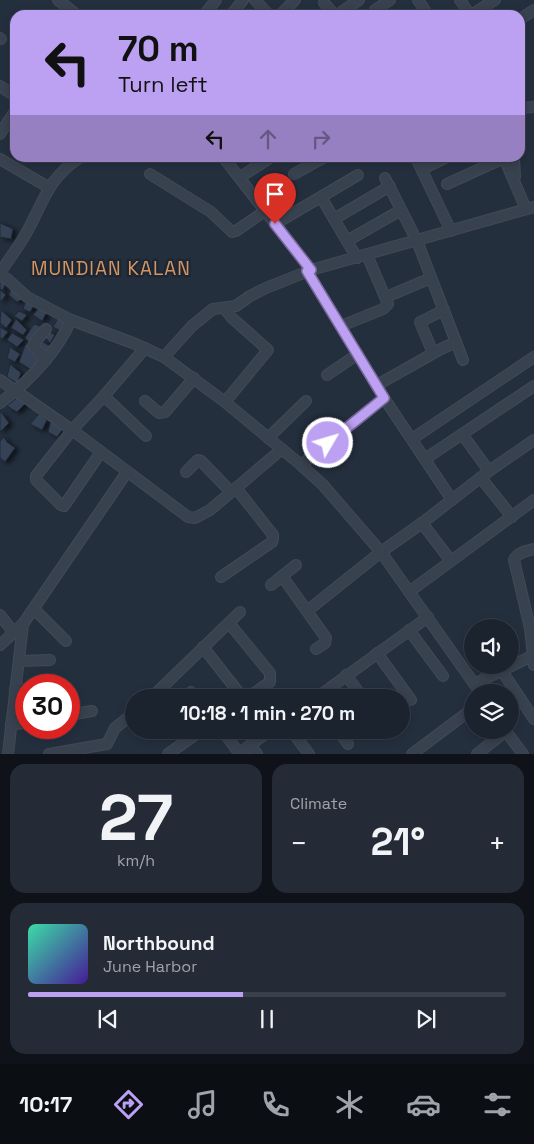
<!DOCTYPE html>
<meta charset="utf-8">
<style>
:root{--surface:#1b232e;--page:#242b36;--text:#f1f3f6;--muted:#a0a4aa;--line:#39404a;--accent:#bca0f2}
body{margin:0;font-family:"Space Grotesk",sans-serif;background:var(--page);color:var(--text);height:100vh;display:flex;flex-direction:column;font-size:19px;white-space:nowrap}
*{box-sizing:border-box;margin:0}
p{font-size:16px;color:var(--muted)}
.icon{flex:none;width:28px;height:28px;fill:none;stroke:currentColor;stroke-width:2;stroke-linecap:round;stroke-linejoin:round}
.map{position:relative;height:754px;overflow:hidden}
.sheet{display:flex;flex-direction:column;gap:10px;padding:10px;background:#0f1319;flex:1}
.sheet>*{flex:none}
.hud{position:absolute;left:10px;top:10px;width:515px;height:152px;border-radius:15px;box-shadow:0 2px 8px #0003,0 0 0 1px var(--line);background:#bca0f2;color:#111;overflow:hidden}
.buttons{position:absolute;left:464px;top:619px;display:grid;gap:10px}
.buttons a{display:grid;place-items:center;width:55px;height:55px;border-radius:50%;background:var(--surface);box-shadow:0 2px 8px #0003,0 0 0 1px var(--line);font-size:25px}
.speed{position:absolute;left:15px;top:674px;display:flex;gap:10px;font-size:25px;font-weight:700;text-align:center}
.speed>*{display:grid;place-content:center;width:65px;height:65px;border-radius:50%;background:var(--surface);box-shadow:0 2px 8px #0003,0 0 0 1px var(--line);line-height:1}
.speed .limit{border:8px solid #d22;background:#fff;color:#111}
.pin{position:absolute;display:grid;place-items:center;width:42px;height:42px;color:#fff;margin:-51px -21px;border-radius:50% 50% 50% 0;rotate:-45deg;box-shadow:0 0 5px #0007}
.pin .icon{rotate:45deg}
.me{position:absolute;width:55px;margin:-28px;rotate:52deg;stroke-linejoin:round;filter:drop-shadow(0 0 4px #0008)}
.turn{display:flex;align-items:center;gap:18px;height:105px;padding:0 25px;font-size:22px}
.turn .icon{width:65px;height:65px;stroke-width:2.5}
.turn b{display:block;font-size:35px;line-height:42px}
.lanes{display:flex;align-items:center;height:48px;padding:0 25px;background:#0003;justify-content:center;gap:25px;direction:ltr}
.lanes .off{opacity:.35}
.big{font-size:38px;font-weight:700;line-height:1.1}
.sheet .widget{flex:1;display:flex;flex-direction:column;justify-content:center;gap:8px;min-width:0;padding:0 18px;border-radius:15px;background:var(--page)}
.sheet .dial{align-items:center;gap:0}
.dial b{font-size:65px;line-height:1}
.song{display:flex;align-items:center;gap:15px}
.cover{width:60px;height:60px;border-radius:8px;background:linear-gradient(135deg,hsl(160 70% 55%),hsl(260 70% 35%))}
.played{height:5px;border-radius:2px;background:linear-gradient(90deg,var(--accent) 45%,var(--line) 45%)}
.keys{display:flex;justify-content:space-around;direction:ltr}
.heat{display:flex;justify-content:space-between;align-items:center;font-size:28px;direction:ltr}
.sheet .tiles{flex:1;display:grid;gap:10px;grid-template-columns:1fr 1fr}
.widget:last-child{grid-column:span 2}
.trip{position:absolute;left:125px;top:689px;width:285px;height:50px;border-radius:25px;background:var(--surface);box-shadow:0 2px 8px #0003,0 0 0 1px var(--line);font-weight:700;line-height:50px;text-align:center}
.tabs{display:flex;height:80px;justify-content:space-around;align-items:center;background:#0b0e12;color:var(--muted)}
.tabs .icon{width:35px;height:35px}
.tabs .on{color:var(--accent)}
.tabs b{font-size:22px;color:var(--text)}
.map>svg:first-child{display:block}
</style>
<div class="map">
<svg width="534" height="754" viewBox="0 0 534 754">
<defs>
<filter id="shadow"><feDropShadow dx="4" dy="2" stdDeviation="2.5" flood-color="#0009"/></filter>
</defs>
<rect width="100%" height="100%" fill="#242f3e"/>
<g fill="#364354" stroke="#1f2835" filter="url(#shadow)">
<path d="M0 223 13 229 11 239 0 237Z"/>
<path d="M0 280 5 284 3 290 0 289Z"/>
<path d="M12 286 24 298 17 302 9 295Z"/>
<path d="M0 290 6 295 0 302Z"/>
<path d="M26 301 35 304 30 312 23 309Z"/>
<path d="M38 309 47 312 42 321 33 315Z"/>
<path d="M1 310 12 320 6 328 0 323Z"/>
<path d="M19 311 27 315 22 321 14 316Z"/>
<path d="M58 318 66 321 61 331 53 327Z"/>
<path d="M16 319 27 330 23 335 11 328Z"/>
<path d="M34 324 42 327 29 342 25 338Z"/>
<path d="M0 327 8 332 2 339 0 338Z"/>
<path d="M47 331 55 335 50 343 44 336Z"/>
<path d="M12 333 24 340 17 347 7 340Z"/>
<path d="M41 341 50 346 46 353 39 346Z"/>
<path d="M26 343 39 361 30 369 19 362Z"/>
<path d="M10 347 20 354 15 362 7 358Z"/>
<path d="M10 364 21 373 17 383 7 377Z"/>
<path d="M18 397 27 402 17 412 7 406Z"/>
<path d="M0 411 9 423 0 432Z"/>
<path d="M39 414 47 420 42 430 30 424Z"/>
<path d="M51 420 63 429 57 437 48 432Z"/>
<path d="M4 437 7 442 15 448 5 462 0 458V441Z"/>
</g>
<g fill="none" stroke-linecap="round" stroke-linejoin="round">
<g stroke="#414a57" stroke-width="12">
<g id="minor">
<path d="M58 0 77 15"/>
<path d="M255 0 269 15"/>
<path d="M418 0 428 15"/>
<path d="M460 0 470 15"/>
<path d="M324 3 335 15"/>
<path d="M204 15 216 0"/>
<path d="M231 15 243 0"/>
<path d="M280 15 295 0"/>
<path d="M337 15 359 0"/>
<path d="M378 15 375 10 390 0"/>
<path d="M471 15 495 0"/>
<path d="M520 19 534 10"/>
<path d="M0 38 1 39"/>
<path d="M0 86 15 96"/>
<path d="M520 108 534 107"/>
<path d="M0 134 15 111"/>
<path d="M224 158 311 270 534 207"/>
<path d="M416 158 451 231"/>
<path d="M514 158 515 177"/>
<path d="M0 159 48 187"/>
<path d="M422 169 445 158"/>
<path d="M150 174 211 212 232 232 236 231 265 211"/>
<path d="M294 174 323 158"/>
<path d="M240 177 270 158"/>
<path d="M385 178 417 241 463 360"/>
<path d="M447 184 504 158 526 209"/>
<path d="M321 197 357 258"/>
<path d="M334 219 390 186"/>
<path d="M275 224 358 175"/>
<path d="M347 241 401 210"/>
<path d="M0 273C9 259 20 245 28 230 44 200 49 178 79 158"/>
<path d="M0 275 6 278 27 297 71 320 133 343 164 357 225 402 301 465 323 485 381 552 480 692"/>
<path d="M386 297 431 278"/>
<path d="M224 308 232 318 268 350 225 402"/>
<path d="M341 326 383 309 388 304 367 255"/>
<path d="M46 329 34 343 33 346 46 360"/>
<path d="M433 353 420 322 444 310"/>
<path d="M164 357 192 326 213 309 236 306 250 296 266 288 311 270"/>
<path d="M327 375 358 354"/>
<path d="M0 380 72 430 188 517 195 518 210 510 282 449"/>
<path d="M377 385 441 349 456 342"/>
<path d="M104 396 146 436"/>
<path d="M384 398 452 500"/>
<path d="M145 401 159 413 165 412 194 378"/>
<path d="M0 403C29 381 56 354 71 320"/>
<path d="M462 434 489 471"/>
<path d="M268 438 306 401"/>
<path d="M412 439 534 357"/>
<path d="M101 452 64 506 61 505 36 480V476L72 430 104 396 145 348"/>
<path d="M425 459 534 386"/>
<path d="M301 465 384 398 307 271"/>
<path d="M186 472 198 460 201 461 231 492"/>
<path d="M481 478 512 517"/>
<path d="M422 523 451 561"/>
<path d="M534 549C527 551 517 552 514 560L530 628 534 665"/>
<path d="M282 576 326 638 325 643 316 649"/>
<path d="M221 577 272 542 273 539V535L236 488"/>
<path d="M271 585 296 565"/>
<path d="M409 592 534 500"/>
<path d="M34 609 66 641"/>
<path d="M307 611 381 552 422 523 489 471 534 440"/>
<path d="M0 615 14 633"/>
<path d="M229 623 270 673V682L247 698"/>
<path d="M409 630 443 676"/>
<path d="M0 645 23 624"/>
<path d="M203 647 243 698"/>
<path d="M377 653 411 700"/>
<path d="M19 661 50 660"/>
<path d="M502 671 534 719"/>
<path d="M346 675 363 698"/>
<path d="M474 684 532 656"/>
<path d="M15 689H26"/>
<path d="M191 692 196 698"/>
<path d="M151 698 240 612"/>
<path d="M316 698 428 617"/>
<path d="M69 715 92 711"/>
<path d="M11 724 26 723"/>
<path d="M222 730 239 753"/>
<path d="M291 730 309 754"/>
<path d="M338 730 348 744"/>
<path d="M505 730 523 754"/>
<path d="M250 745 257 754"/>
<path d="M8 754 23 624 127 472"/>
<path d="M49 754 107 744 115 728 134 713"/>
<path d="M168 754 202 730"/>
<path d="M238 754 271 730"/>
<path d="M412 754 472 709"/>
<path d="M477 754 506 731"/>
</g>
</g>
<use href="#minor" stroke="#38414e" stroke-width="10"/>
</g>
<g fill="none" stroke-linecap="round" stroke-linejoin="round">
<g stroke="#7a689d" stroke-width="12">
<path id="route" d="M275 224 311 270 307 271 384 398 328 443"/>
</g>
<use href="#route" stroke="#bca0f2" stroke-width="9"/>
</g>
<g text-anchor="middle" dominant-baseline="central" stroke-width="5" stroke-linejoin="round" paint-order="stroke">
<g font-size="19" letter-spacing="1" fill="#d59563" stroke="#1d2633">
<text x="111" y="268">MUNDIAN KALAN</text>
</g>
</g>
</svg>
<div class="buttons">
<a><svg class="icon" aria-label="sound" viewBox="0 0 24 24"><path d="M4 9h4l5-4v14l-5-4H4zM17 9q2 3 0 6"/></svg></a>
<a><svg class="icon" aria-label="layers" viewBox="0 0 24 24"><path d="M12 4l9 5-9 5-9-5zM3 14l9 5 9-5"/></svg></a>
</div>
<div class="speed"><div class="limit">30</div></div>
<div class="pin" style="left:275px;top:224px;background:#d93025"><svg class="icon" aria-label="arrive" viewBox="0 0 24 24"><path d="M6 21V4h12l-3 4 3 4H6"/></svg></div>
<svg class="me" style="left:328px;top:443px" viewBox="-20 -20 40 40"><circle r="17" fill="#bca0f2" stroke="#fff" stroke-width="3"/><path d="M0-11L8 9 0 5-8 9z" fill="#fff"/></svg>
<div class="trip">10:18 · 1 min · 270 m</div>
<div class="hud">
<div class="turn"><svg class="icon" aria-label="left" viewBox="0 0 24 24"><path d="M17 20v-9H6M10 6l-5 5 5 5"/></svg><div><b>70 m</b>Turn left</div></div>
<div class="lanes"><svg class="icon" aria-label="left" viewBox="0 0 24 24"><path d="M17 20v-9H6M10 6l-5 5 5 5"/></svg><svg class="icon off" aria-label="ahead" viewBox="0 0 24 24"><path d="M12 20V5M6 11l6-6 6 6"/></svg><svg class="icon off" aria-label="right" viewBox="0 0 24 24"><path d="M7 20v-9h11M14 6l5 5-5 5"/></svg></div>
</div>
</div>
<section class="sheet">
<div class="tiles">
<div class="widget dial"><b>27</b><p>km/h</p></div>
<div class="widget"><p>Climate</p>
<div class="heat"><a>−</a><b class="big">21°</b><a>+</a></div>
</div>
<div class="widget">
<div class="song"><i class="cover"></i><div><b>Northbound</b><p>June Harbor</p></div></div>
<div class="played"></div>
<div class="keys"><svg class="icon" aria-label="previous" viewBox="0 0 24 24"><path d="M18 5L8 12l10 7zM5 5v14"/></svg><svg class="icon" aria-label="pause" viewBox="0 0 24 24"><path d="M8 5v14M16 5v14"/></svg><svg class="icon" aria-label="next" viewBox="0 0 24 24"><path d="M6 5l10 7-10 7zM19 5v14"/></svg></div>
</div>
</div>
</section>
<nav class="tabs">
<b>10:17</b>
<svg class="icon on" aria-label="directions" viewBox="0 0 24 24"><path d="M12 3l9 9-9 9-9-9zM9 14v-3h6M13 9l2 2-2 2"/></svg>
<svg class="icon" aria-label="music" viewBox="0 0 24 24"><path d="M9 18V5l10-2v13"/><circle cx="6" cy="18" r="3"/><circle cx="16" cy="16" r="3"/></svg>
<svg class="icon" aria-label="phone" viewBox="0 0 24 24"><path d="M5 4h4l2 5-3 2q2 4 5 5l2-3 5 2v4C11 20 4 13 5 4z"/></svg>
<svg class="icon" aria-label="climate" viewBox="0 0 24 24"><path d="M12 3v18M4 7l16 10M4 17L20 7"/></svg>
<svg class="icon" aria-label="car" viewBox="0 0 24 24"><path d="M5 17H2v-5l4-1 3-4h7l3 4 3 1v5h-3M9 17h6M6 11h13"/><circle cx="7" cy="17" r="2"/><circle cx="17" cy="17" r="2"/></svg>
<svg class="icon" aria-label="filters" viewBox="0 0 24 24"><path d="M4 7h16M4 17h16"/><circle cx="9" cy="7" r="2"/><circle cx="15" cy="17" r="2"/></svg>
</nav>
